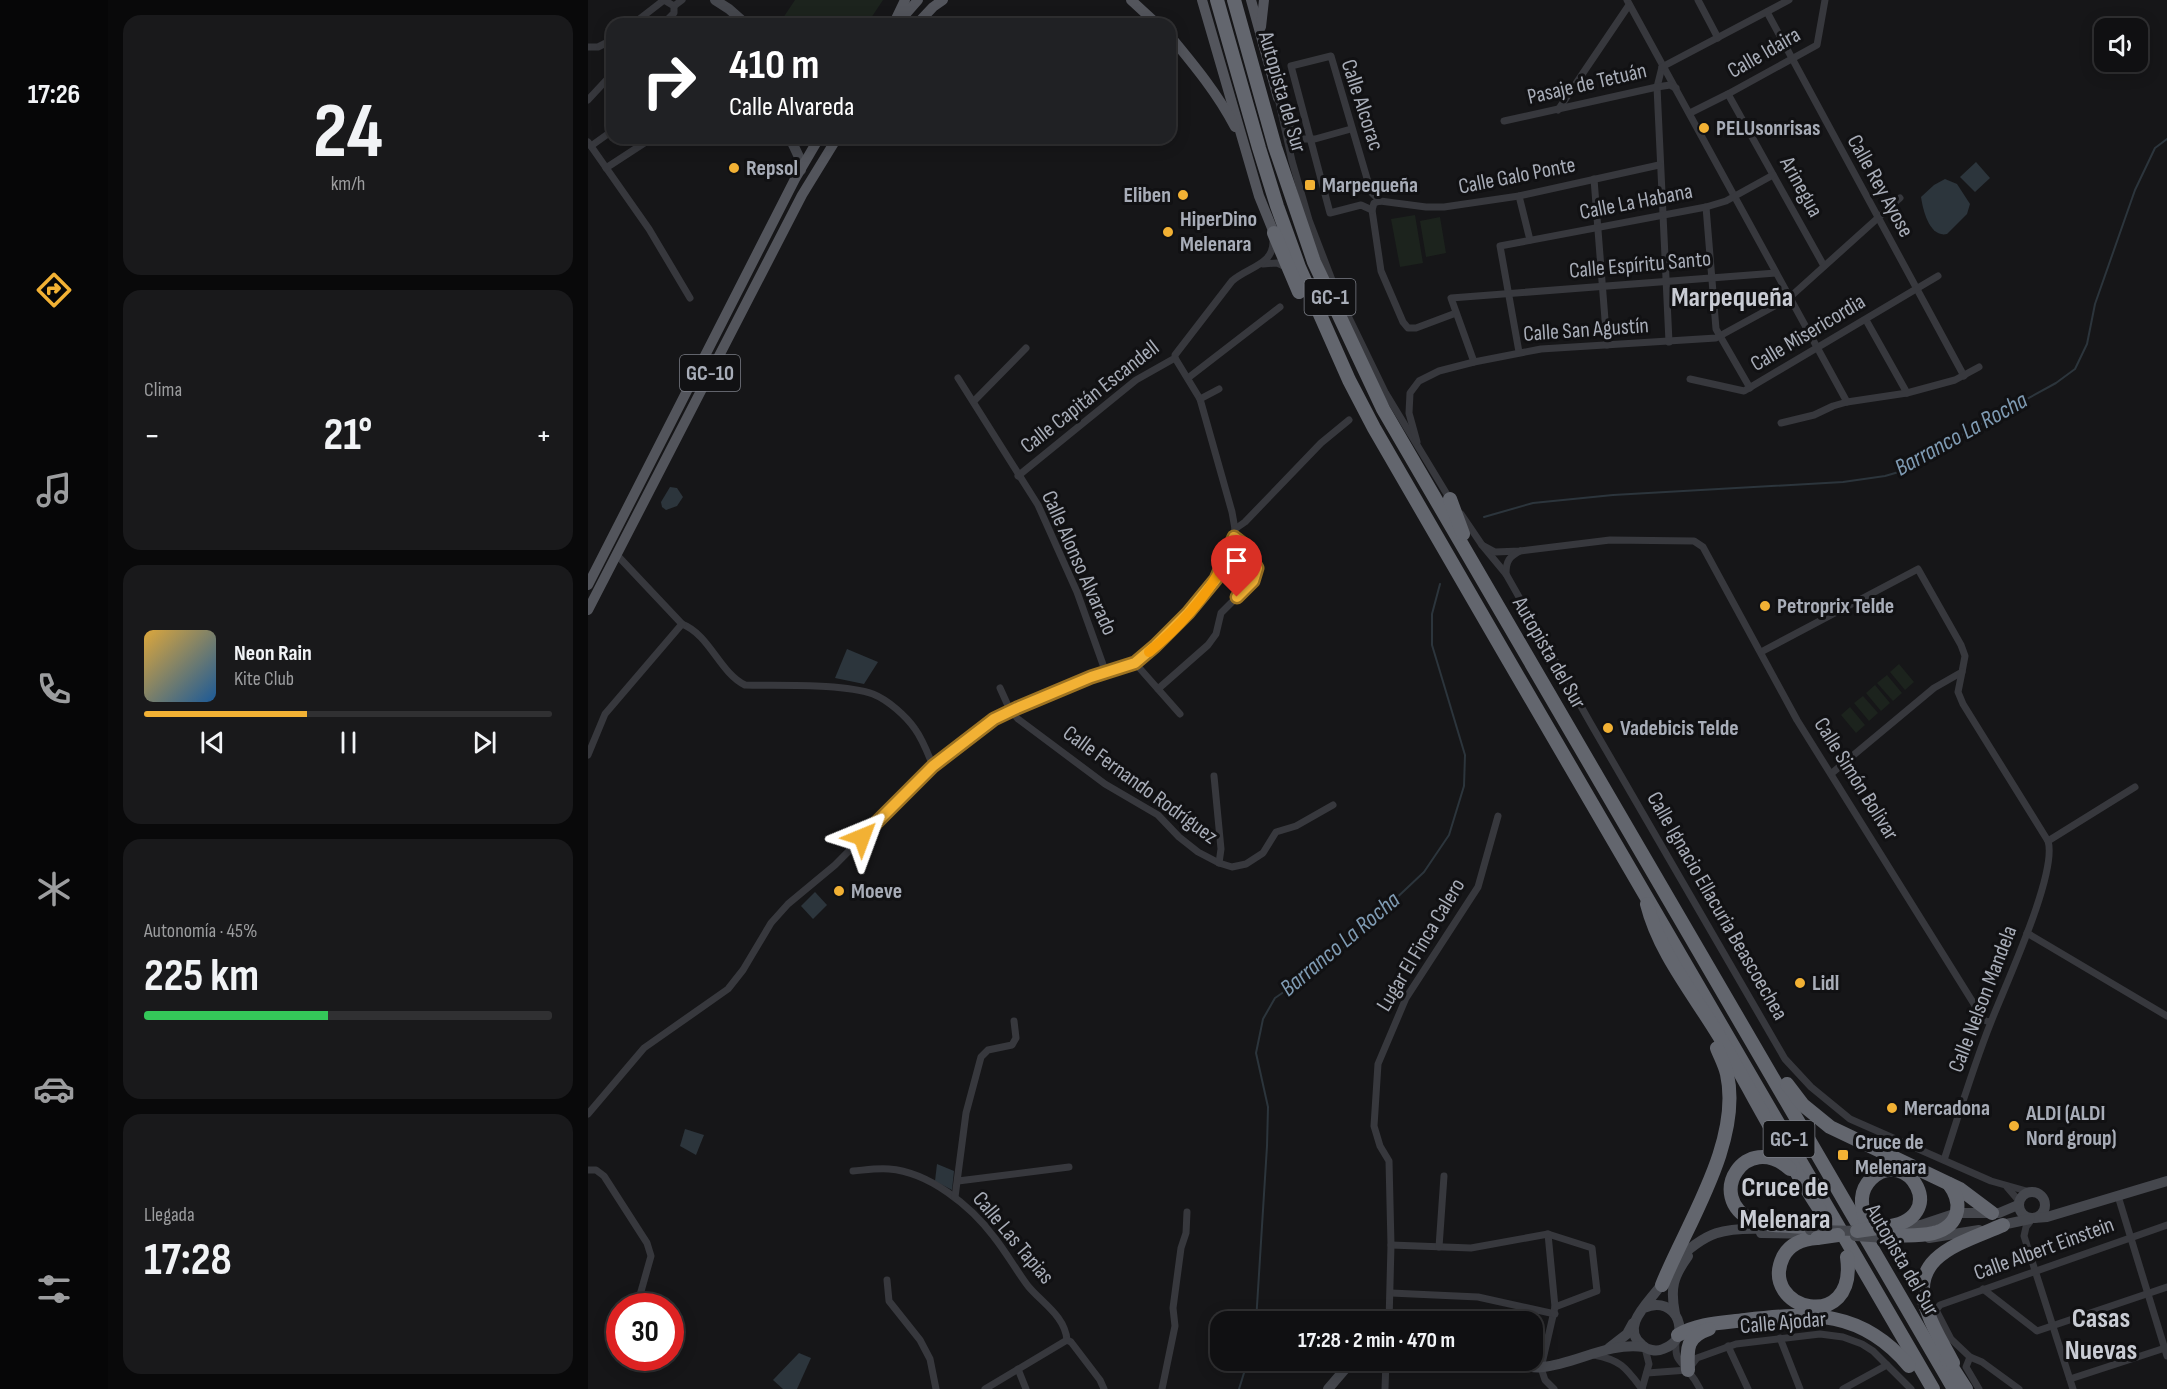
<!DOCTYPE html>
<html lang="es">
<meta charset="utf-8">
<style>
:root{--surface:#101012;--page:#19191b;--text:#f1f3f6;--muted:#9c9d9f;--line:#303032;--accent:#f2b134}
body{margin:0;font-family:"Sofia Sans Condensed",sans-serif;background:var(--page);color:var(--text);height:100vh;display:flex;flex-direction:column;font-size:22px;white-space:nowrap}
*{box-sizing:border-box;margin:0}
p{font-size:20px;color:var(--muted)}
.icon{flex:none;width:33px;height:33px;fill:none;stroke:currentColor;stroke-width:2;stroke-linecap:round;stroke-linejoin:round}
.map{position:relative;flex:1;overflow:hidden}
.sheet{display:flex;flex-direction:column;gap:15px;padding:15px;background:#09090a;width:480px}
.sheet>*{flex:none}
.top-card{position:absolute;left:18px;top:18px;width:570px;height:126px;border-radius:18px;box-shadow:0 3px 15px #0003,0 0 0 2px var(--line);background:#202124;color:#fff;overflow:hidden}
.fabs{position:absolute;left:1506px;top:18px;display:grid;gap:12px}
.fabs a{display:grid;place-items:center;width:54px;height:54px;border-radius:12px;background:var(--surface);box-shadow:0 3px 15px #0003,0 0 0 2px var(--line);font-size:30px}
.speed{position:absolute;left:18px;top:1293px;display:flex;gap:12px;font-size:30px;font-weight:700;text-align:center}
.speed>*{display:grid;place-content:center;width:78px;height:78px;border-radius:50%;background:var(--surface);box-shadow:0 3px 15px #0003,0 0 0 2px var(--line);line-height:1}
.speed .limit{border:9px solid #d22;background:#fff;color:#111}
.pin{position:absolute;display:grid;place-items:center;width:51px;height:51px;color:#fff;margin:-62px -26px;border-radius:50% 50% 50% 0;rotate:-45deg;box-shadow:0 0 6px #0007}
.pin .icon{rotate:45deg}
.me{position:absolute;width:66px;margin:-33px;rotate:44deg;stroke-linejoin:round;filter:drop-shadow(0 0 4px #0008)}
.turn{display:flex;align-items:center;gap:21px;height:126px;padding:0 24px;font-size:27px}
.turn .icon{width:78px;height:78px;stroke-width:2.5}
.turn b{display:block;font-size:42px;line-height:51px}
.big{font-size:45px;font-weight:700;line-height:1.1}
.sheet .widget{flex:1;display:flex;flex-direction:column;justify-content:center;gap:9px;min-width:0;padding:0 21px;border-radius:18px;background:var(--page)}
.sheet .dial{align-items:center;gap:0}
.dial b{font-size:78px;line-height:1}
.song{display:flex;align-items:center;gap:18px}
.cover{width:72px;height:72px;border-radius:9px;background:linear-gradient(135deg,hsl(40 70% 55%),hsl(210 70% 35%))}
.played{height:6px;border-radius:3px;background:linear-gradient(90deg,var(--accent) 40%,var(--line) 40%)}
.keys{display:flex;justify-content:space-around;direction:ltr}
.heat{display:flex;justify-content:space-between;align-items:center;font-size:33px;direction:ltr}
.charge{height:9px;border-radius:4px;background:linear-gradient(90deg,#34c759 45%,var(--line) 0)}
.trip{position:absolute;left:622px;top:1311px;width:333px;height:60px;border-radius:18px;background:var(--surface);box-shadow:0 3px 15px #0003,0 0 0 2px var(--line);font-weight:700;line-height:60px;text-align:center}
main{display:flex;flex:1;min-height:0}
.dock{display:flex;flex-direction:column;width:108px;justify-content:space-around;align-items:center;background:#060607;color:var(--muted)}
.dock .icon{width:42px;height:42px}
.dock .on{color:var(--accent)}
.dock b{font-size:27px;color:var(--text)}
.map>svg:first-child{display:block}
</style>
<main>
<nav class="dock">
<b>17:26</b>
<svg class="icon on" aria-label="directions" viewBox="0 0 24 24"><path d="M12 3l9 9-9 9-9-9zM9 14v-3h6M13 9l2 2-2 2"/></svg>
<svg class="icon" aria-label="music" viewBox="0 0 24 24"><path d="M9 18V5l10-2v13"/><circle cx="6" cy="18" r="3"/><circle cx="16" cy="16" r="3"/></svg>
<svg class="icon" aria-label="phone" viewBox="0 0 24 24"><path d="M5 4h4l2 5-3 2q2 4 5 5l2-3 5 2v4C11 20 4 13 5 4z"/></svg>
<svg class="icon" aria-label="climate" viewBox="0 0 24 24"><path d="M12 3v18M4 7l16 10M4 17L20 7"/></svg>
<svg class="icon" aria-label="car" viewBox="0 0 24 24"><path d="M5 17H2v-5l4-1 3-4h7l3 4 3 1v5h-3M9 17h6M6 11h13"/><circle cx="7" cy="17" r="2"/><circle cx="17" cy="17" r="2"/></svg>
<svg class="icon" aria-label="filters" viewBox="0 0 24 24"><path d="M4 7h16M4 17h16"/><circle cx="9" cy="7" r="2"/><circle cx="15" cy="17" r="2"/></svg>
</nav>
<section class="sheet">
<div class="widget dial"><b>24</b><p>km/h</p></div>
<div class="widget"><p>Clima</p>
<div class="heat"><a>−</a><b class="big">21°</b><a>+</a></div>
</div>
<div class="widget">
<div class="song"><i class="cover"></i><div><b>Neon Rain</b><p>Kite Club</p></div></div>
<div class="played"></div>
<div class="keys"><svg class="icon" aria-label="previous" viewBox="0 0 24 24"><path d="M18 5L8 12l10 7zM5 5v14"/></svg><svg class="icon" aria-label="pause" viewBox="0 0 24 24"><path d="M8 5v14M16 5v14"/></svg><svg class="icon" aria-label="next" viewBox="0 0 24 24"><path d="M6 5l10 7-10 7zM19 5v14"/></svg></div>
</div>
<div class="widget"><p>Autonomía · 45%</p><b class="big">225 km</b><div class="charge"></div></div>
<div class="widget"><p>Llegada</p><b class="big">17:28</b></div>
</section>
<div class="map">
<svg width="1579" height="1389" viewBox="0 0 1579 1389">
<rect width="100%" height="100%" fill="#161618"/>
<g fill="#1c231d">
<path d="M207 0H295L279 24H191Z"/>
<path d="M827 215 835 263 812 267 803 219Z"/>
<path d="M852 217 858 253 838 257 832 221Z"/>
<path d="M1311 664 1326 682 1317 690 1302 672Z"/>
<path d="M1299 675 1314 693 1305 701 1289 683Z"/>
<path d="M1287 685 1302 703 1293 711 1278 693Z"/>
<path d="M1275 696 1290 713 1281 721 1266 703Z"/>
<path d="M1262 707 1277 725 1268 733 1253 715Z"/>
</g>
<g fill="#2c353c">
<path d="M1388 162 1402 178 1387 192 1372 177Z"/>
<path d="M1357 179 1369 184 1382 204 1379 214 1359 234C1342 238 1335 211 1333 197L1346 185Z"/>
<path d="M82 487 89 488 95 497 89 506 78 510 74 507 73 502Z"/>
<path d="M259 649 290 662 276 684 247 678Z"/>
<path d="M227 892 239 905 225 919 213 906Z"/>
<path d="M97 1129 116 1135 108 1155 92 1146Z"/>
<path d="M349 1164 366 1171 364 1190 347 1181Z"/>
<path d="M211 1353 223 1358 209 1389H195L185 1380Z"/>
</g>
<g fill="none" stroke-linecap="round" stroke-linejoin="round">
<g stroke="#2c353c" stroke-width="2">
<path d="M896 517 945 503 1025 495 1255 482 1297 476 1321 469 1368 438 1468 383 1487 369 1499 344 1507 304 1547 190 1567 148 1579 139"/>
<path d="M668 1322 679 1146 680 1107 668 1053 675 1019 687 998 735 965 766 938 836 872 861 835 876 786 877 755 844 645V614L852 584"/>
<path d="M651 1389 660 1360"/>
</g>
<g stroke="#37383d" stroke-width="7">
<path d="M1039 0 1259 402"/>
<path d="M1110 0 1130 38"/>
<path d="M86 6 94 0"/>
<path d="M1179 12 1376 376"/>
<path d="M45 24 76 0"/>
<path d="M75 24 86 13V6L76 0"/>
<path d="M0 47H10L24 40"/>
<path d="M1074 67 1069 87 1081 342"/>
<path d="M1074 67 1201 0"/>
<path d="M1140 94 1236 266"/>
<path d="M690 98 704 161 721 220 749 293 797 392 863 501"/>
<path d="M0 100 24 74"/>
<path d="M970 110 1041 5"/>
<path d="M1102 113 1140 94 1229 45 1237 0"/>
<path d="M698 116 708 139H727L763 129"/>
<path d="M916 121 1069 87 1082 85 1088 88"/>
<path d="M0 142 61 229 102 298"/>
<path d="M3 146 24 131"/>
<path d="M18 168 64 138"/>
<path d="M1006 179 1019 345"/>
<path d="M931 196 942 240"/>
<path d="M792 201 838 207H856L931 196 1071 165"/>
<path d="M792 201 786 203 784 210 793 271 815 322 820 328H828L868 313"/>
<path d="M1118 207 1128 329 1162 388"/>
<path d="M784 210 773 205 742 213 703 66 743 56 783 192 792 201"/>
<path d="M675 264 689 263 698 267"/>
<path d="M1278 320 1319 393"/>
<path d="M931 352 912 246 1118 207 1138 201 1185 175"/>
<path d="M587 358 612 399 644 512 647 529"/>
<path d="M886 362 863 298 1188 273"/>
<path d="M370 378 450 505 489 592 518 673"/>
<path d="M600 378 692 307"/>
<path d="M1102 379 1156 391 1350 276"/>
<path d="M612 399 631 389"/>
<path d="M386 401 438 348"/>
<path d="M1193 423 1226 415 1245 406 1259 402 1319 393 1367 380 1391 367"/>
<path d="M829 442 821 413 822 393 831 381 851 371 886 362 953 349 1128 338 1201 298 1312 198"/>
<path d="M430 476 548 380 587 358V355L644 281C660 267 685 265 685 242"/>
<path d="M873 514 894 545 918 574"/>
<path d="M894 545 907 552 932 551 1022 540 1106 541 1115 547 1209 720 1396 1020 1402 1022"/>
<path d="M932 551C921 557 918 561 918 574L1003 724 1197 1059 1223 1087 1262 1119 1403 1181 1442 1192"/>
<path d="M28 554 94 624C122 635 131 672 157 685 191 686 254 683 285 694 300 700 318 716 327 729 335 740 340 754 345 766"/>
<path d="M1173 652 1330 569 1373 645 1377 656 1374 672 1346 688 1244 773"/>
<path d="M547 663 592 714"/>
<path d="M412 688 422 710 430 719 517 784 570 815 591 837 610 852 631 863 644 867 658 864 675 853 688 832 708 826 745 805"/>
<path d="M570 689 620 645 628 634 633 613 665 581 669 568 655 544 646 537"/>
<path d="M0 755 17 714 94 624"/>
<path d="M626 776 633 849 631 863"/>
<path d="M1460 841 1547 787"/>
<path d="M1439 933 1579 1016"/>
<path d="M0 1114 56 1048 140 989 155 970 183 923 200 904 247 865 345 766 406 719 429 708 503 677 547 663 567 646 600 613 628 579 640 554 647 529 657 522 733 443 761 420"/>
<path d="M1356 1160C1371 1114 1385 1067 1403 1022 1416 988 1470 873 1460 841L1375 704 1370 692 1374 672"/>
<path d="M0 1170H8L16 1176 59 1243 63 1256 50 1302"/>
<path d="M265 1171C277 1170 289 1168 301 1169 341 1172 383 1206 406 1237 418 1252 428 1270 440 1286 454 1303 477 1316 479 1340L483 1342 512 1380 516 1389"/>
<path d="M370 1181 481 1167"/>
<path d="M1419 1187 1431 1201"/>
<path d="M1530 1196 1579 1356"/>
<path d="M367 1197 378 1113 393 1057 400 1050 424 1045 428 1038 426 1021"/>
<path d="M1444 1219 1438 1227 1436 1236 1485 1389"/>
<path d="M960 1234 967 1307 953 1368 957 1380 966 1389"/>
<path d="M803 1245 883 1248 960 1234 1004 1248 1009 1291 967 1307"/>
<path d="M851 1247 856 1176"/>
<path d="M299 1280 301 1301 332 1340 342 1359 348 1389"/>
<path d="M1395 1289 1449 1331 1579 1287"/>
<path d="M803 1293 890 1297 967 1314"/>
<path d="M801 1322 803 1245 801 1161 792 1146 786 1126 790 1064 818 998 890 887 910 816"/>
<path d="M1192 1338 1212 1389"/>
<path d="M1088 1340C1087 1361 1090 1357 1101 1372 1105 1377 1109 1383 1112 1389"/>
<path d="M1140 1346 1160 1389"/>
<path d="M1006 1355C1033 1360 1038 1368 1054 1389"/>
<path d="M1382 1357 1378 1367 1391 1389"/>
<path d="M430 1369 438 1389"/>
<path d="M1059 1373 1100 1370 1109 1358 1148 1344 1232 1334 1255 1337 1274 1344 1285 1351 1323 1389"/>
<path d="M1482 1379 1577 1348"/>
<path d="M397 1389 479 1340"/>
<path d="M574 1389 587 1326 585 1308 593 1248 598 1233 599 1212"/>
<path d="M797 1389 798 1360"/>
<path d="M1054 1389 1061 1364 1057 1348"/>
<path d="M1255 1389 1299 1365"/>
<path d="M1431 1389 1394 1362 1382 1357 1363 1339 1348 1310 1352 1305 1579 1225"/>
</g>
<g stroke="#45474d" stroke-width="10">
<path d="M127 0 141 9 158 24"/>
<path d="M202 138 211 157 213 170"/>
<path d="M203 138 210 140 217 138"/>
<circle cx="1444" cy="1205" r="13"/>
<path d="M1446 1218 1459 1217 1579 1181"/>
<path d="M1409 1226 1442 1219"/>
<path d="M1306 1231 1333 1225 1369 1213H1411L1430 1205"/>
<path d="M1173 1233 1224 1234"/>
<path d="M1341 1238 1391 1230"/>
<path d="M1086 1263C1118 1231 1135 1227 1180 1229"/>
<path d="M1056 1308C1089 1293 1106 1339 1075 1349 1068 1352 1059 1350 1054 1345 1029 1325 1067 1298 1077 1279"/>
<path d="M1087 1314C1082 1288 1085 1277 1100 1256"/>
<path d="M1021 1348 1039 1334 1045 1323"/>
<path d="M918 1360C929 1363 944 1369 955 1367 989 1363 1021 1342 1056 1347"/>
<path d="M740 1389 758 1368 767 1360"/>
</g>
<g stroke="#53555c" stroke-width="10">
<path d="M543 0 569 24"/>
<path d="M614 0 671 196 686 233"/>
<path d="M663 0 690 98"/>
<path d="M307 21 317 0"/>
<path d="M309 24 330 0"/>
<path d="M329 24 345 7 355 0"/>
<path d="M673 27 676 0"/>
<path d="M582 36C606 65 630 94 647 127"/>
<path d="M0 585 207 179 231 138"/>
<path d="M0 610 214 195 249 138"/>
</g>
<g stroke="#63666e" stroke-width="14">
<path d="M629 0 671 148 689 206 711 267 761 380 786 428 918 656 1345 1389"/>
<path d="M646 0 687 147 726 262 795 409 1366 1389"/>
<path d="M686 233 711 292"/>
<path d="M862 499 875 534"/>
<path d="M1059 904C1071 952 1105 993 1131 1036 1165 1094 1195 1154 1232 1210"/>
<path d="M1199 1084 1215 1105 1242 1127 1372 1189 1404 1213"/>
<path d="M1202 1169C1158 1130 1116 1197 1164 1220 1182 1228 1216 1225 1238 1229"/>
<path d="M1277 1219C1273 1205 1271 1191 1283 1179 1319 1144 1365 1219 1297 1227"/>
<path d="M1298 1235C1320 1235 1363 1241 1369 1211 1371 1201 1367 1192 1361 1184"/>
<path d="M1229 1238C1215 1239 1202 1243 1195 1257 1170 1310 1270 1335 1259 1257"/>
<path d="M1074 1285C1099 1223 1154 1142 1139 1074 1137 1065 1132 1056 1129 1048"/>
<path d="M1090 1335C1111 1323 1133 1323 1157 1320 1224 1312 1274 1310 1321 1366"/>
<path d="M1358 1358 1378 1389"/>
<path d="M1365 1363C1357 1347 1346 1331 1340 1313 1317 1256 1374 1243 1415 1225"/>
<path d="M1100 1370C1099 1348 1098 1337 1121 1329"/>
</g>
<g stroke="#45474d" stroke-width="10">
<path d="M1222 1230 1275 1231"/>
<path d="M1267 1236 1299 1238"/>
</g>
<g stroke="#63666e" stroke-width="14">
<path d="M1269 1231 1297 1227"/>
<path d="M1229 1238 1250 1235"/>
</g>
</g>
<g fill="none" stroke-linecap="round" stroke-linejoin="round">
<g stroke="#9d7322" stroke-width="15">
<path id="route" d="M274 837 345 766 406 719 429 708 503 677 547 663 567 646 600 613 628 579 646 537 655 544 669 568 665 581 649 597"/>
</g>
<use href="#route" stroke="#f2b134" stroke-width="10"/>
<path stroke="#f59e0b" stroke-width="10" d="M561 652C587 631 620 596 634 566"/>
</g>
<g fill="#f2b134" stroke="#111113" stroke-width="2">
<circle cx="1116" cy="128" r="6"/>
<circle cx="146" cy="168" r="6"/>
<rect x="716" y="179" width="12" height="12" rx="3"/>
<circle cx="595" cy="195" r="6"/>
<circle cx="580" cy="232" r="6"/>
<circle cx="1177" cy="606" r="6"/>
<circle cx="1020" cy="728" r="6"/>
<circle cx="251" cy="891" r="6"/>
<circle cx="1212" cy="983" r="6"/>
<circle cx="1304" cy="1108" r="6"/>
<circle cx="1426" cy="1126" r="6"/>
<rect x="1249" y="1149" width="12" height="12" rx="3"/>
</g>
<g text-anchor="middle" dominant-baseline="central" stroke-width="6" stroke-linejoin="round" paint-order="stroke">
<g fill="#111113" stroke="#7b7e86" stroke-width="1.5">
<rect x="716.5" y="279" width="51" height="36" rx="4.5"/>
<rect x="92" y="355" width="60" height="36" rx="4.5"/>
<rect x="1175.5" y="1121" width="51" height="36" rx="4.5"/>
</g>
<g font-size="21" font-weight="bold" fill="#a8adb8">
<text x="742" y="297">GC-1</text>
<text x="122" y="373">GC-10</text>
<text x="1201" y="1139">GC-1</text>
</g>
<g font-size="22" fill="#a8adb8" stroke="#111113">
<text transform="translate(1176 53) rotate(-30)">Calle Idaira</text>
<text transform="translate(999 84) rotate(-13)">Pasaje de Tetuán</text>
<text transform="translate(694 92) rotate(74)">Autopista del Sur</text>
<text transform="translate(774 105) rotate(72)">Calle Alcorac</text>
<text transform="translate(929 176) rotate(-11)">Calle Galo Ponte</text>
<text transform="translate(1292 186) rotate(61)">Calle Rey Ayose</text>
<text transform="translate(1213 187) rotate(61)">Arinegua</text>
<text transform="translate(1048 202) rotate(-11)">Calle La Habana</text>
<text transform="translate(1052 265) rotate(-5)">Calle Espíritu Santo</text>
<text transform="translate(998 330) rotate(-4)">Calle San Agustín</text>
<text transform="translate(1220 333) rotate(-31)">Calle Misericordia</text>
<text transform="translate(502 397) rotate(-38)">Calle Capitán Escandell</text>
<text transform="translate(491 563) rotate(66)">Calle Alonso Alvarado</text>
<text transform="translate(961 653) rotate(60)">Autopista del Sur</text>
<text transform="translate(1268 779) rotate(58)">Calle Simón Bolivar</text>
<text transform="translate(552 785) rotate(36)">Calle Fernando Rodríguez</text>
<text transform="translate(1129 906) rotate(60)">Calle Ignacio Ellacuria Beascoechea</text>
<text transform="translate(833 945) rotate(-59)">Lugar El Finca Calero</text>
<text transform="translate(1395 999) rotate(-69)">Calle Nelson Mandela</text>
<text transform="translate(425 1238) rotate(50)">Calle Las Tapias</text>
<text transform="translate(1456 1249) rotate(-20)">Calle Albert Einstein</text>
<text transform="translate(1314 1260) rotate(60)">Autopista del Sur</text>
<text transform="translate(1195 1323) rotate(-5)">Calle Ajodar</text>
</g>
<g font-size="22" font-weight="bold" fill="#a8adb8" stroke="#111113" text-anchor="start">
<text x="1128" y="128">PELUsonrisas</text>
<text x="158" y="168">Repsol</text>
<text x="734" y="185">Marpequeña</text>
<text x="583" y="195" text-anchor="end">Eliben</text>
<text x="592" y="219">HiperDino<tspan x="592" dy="25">Melenara</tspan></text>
<text x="1189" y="606">Petroprix Telde</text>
<text x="1032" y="728">Vadebicis Telde</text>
<text x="263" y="891">Moeve</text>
<text x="1224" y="983">Lidl</text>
<text x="1316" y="1108">Mercadona</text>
<text x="1438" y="1113">ALDI (ALDI<tspan x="1438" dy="25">Nord group)</tspan></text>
<text x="1267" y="1142">Cruce de<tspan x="1267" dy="25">Melenara</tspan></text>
</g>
<g font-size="24" font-style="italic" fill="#7f9bb3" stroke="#111113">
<text transform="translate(1373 434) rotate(-29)">Barranco La Rocha</text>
<text transform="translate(752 944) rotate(-40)">Barranco La Rocha</text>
</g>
<g font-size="28" font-weight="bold" fill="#c9ccd4" stroke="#111113">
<text x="1144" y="297">Marpequeña</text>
<text x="1197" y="1187">Cruce de<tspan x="1197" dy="32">Melenara</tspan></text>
<text x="1513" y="1318">Casas<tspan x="1513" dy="32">Nuevas</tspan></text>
</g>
</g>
</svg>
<div class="fabs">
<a><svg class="icon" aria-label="sound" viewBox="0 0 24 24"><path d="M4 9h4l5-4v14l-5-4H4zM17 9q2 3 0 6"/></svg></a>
</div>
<div class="speed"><div class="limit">30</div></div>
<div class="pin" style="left:649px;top:597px;background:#d93025"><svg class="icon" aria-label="arrive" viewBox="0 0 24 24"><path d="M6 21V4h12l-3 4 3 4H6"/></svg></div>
<svg class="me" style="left:274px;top:837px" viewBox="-20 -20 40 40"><path d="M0-17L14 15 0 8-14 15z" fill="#f2b134" stroke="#fff" stroke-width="4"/></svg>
<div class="trip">17:28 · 2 min · 470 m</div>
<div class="top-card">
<div class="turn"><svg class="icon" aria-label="right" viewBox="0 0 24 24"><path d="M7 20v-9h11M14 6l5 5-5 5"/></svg><div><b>410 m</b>Calle Alvareda</div></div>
</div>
</div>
</main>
